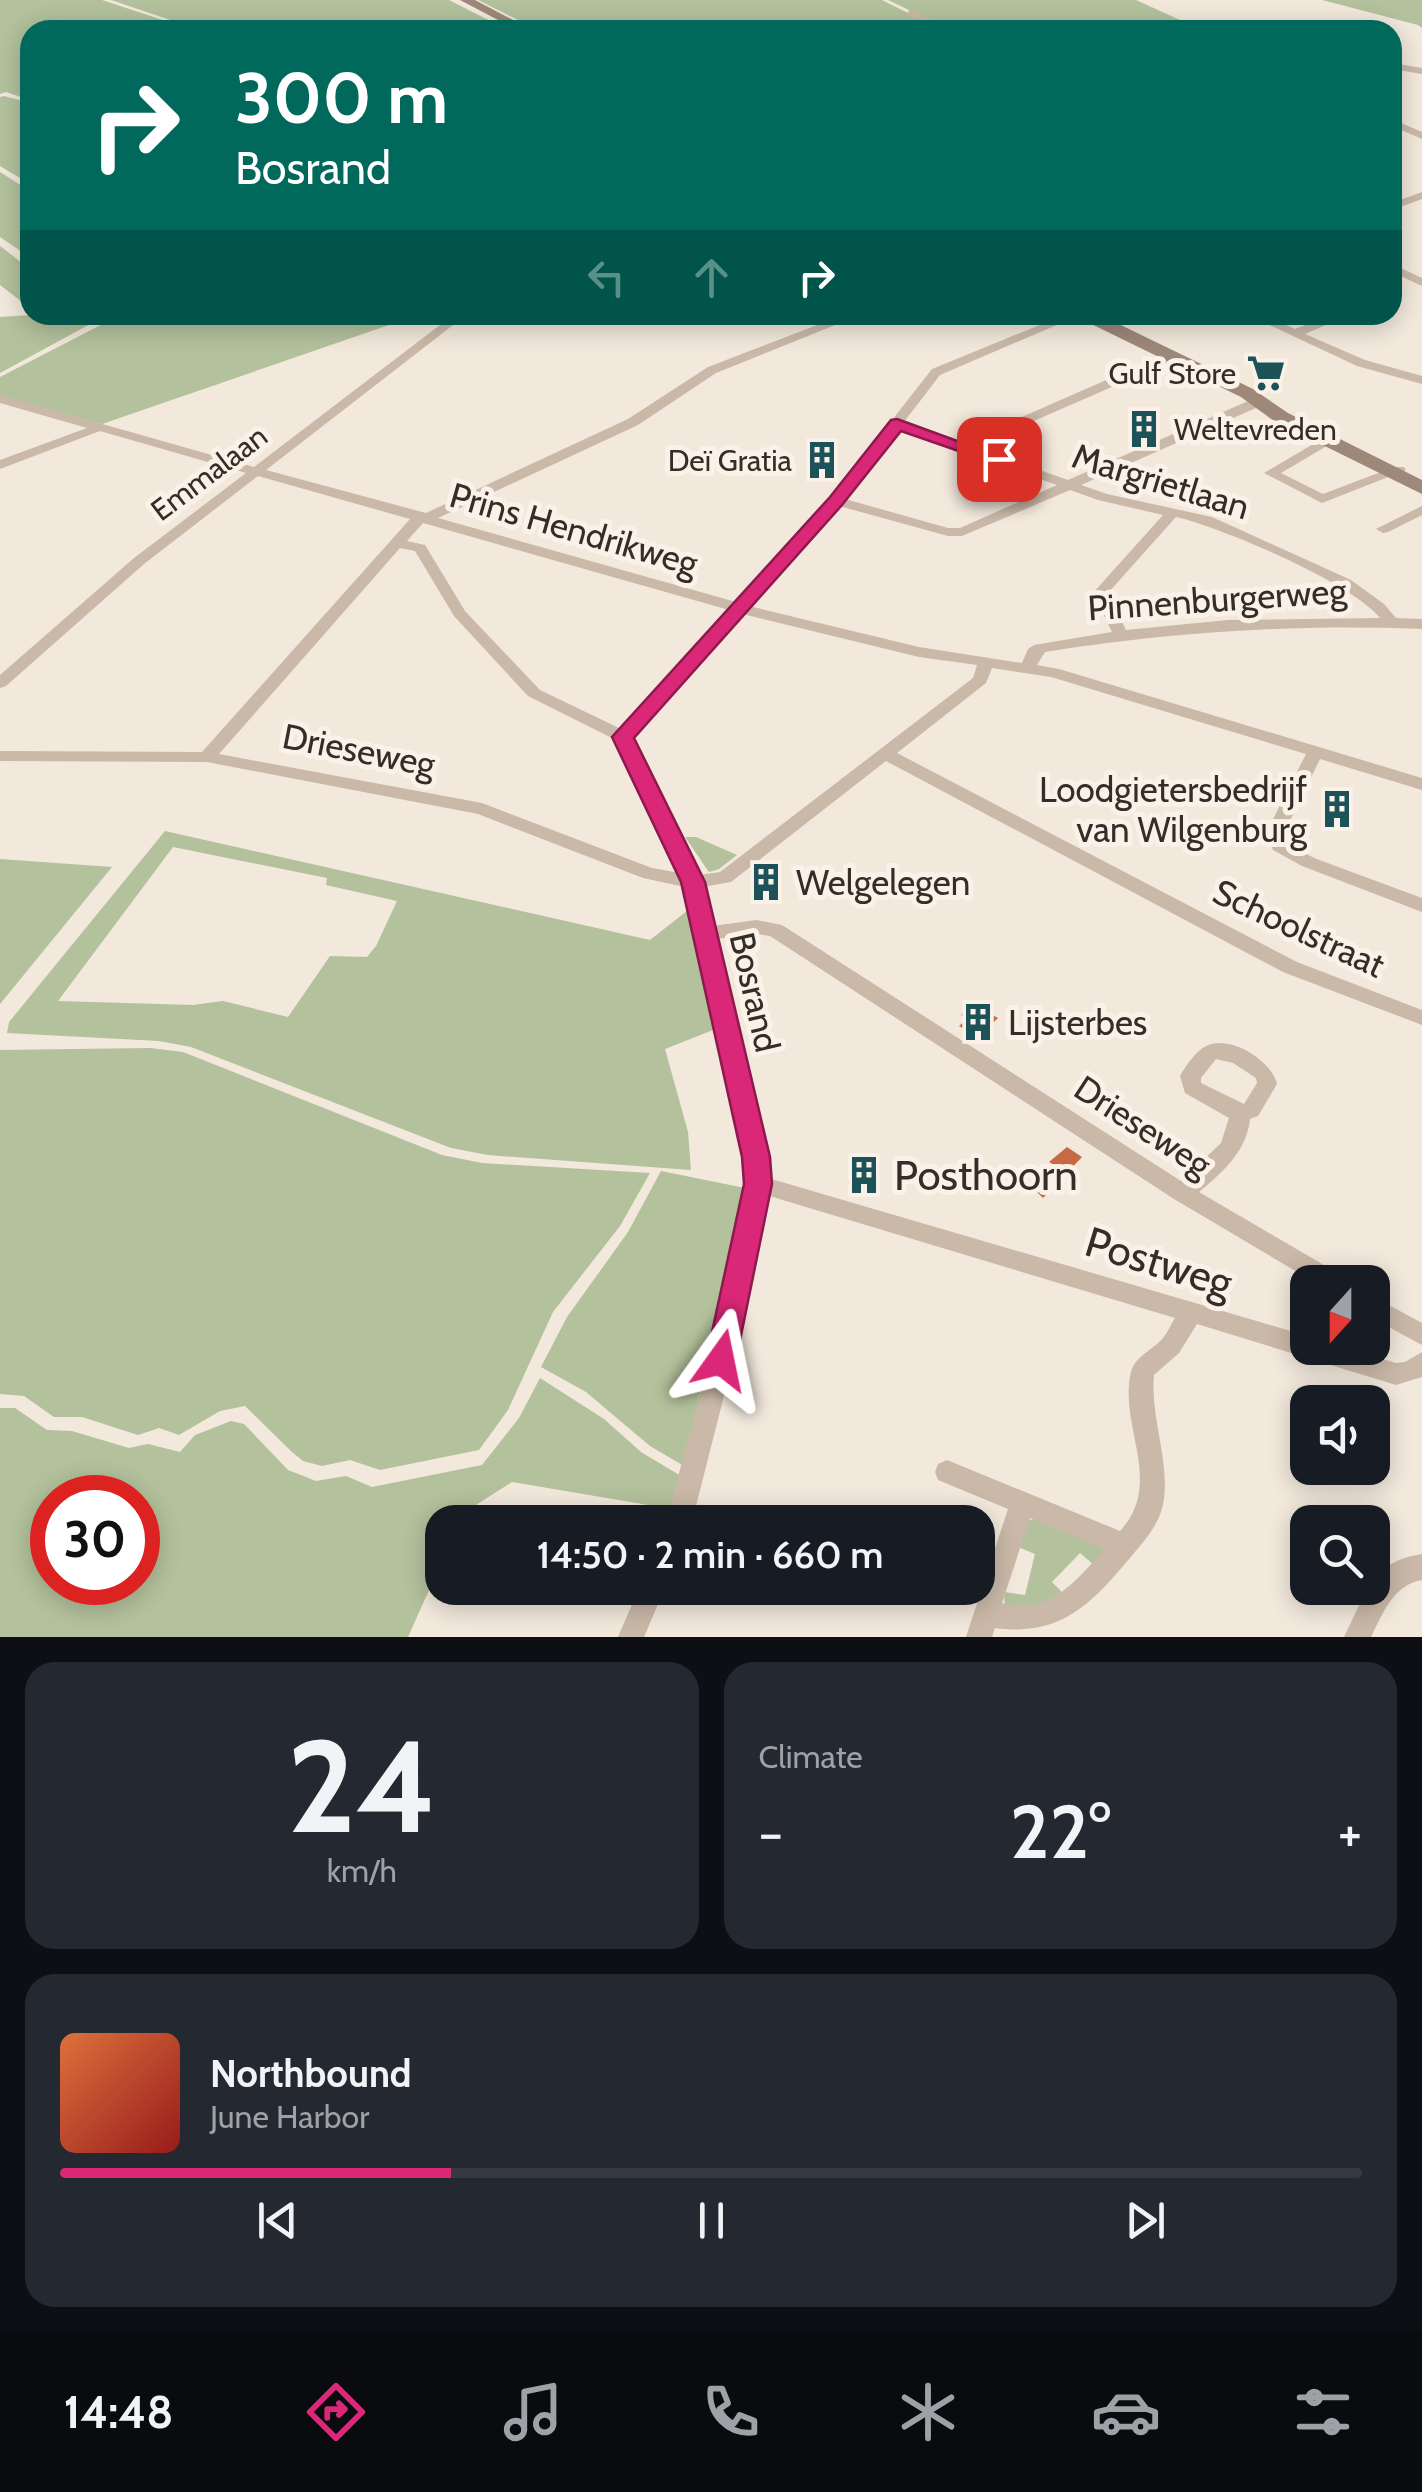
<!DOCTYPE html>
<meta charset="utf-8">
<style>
:root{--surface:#171b24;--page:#242831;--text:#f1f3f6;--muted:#9ea1a6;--line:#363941;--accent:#db2777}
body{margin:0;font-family:Cabin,sans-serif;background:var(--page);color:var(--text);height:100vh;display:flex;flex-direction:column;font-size:38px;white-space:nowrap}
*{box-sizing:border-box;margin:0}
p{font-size:32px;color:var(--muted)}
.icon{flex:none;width:55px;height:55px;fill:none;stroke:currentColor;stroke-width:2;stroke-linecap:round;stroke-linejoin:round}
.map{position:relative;height:1637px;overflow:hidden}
.side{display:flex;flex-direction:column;gap:25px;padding:25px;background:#0d0f14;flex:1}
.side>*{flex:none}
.hud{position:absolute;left:20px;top:20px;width:1382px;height:305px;border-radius:30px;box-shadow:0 5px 25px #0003;background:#00695c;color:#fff;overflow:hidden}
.needle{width:65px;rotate:201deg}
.tools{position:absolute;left:1290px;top:1265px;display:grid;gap:20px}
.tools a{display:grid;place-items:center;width:100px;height:100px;border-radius:20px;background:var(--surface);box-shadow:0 5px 25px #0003;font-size:50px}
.speed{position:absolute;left:30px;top:1475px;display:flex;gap:20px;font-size:50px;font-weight:700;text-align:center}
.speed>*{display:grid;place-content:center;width:130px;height:130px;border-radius:50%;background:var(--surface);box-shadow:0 5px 25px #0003;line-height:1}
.speed .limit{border:15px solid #d22;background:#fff;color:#111}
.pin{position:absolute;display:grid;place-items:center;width:85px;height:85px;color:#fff;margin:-42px;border-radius:20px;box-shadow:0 5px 15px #0006}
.me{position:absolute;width:110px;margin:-55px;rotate:12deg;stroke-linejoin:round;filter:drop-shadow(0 0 8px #0008)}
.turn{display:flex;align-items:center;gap:35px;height:210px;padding:0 50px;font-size:45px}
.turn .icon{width:130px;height:130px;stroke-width:2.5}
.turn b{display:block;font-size:70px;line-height:85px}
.lanes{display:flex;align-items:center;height:95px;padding:0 50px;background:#0003;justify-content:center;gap:50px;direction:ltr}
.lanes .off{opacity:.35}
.big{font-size:75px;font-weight:600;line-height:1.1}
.side .widget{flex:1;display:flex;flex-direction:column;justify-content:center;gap:15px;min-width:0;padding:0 35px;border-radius:30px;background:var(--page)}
.side .dial{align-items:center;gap:0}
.dial b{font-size:130px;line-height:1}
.song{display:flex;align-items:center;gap:30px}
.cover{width:120px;height:120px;border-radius:15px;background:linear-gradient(135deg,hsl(20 70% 55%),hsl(0 70% 35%))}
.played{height:10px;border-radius:5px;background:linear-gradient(90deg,var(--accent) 30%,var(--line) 30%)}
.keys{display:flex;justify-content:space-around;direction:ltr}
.heat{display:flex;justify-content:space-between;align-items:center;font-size:55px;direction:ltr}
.side .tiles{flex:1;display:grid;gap:25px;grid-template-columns:1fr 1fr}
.widget:last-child{grid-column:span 2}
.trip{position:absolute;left:425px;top:1505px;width:570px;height:100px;border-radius:30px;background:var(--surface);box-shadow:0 5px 25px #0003;font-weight:600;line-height:100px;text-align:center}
.menu{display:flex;height:160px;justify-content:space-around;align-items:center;background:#090b0e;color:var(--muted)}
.menu .icon{width:70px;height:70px}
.menu .selected{color:var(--accent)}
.menu b{font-size:45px;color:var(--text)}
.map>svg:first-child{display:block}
</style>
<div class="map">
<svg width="1422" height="1637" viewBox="0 0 1422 1637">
<rect width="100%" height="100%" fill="#f2e8dc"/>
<g fill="#b3c19c" fill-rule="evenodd">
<path d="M0 0H102L193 30H30V100L6 92 0 94Z"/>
<path d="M111 0H449L508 30H200Z"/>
<path d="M478 0H882L942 30H538Z"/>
<path d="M888 0H1136L1202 30H951Z"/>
<path d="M1322 0H1422V28L1418 25Z"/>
<path d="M4 96 30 103V184L0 166V97Z"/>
<path d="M0 172 30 191V253L25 254 0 237Z"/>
<path d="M0 246 30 269V308L0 285Z"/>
<path d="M30 315H87L94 322 0 373V317Z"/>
<path d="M120 315H418L102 424 0 396V377Z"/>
<path d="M165 831 650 940 692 907 718 1028 665 1049 688 1132 691 1170 488 1155 451 1148 191 1047 159 1041 7 1033 9 1022ZM173 847 327 878 326 885 397 901 376 946 367 957 330 956 288 1017 223 1001 193 1005 58 1001Z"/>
<path d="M685 837H696L737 855 719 869 709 872Z"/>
<path d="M0 859 112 867 0 1004Z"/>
<path d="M150 1048 183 1052 442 1155 482 1163 650 1173 620 1226 553 1312 508 1410 479 1450 380 1470 350 1460 322 1466 303 1461 292 1452 245 1406 220 1411 179 1435 159 1428 138 1435 82 1417H54L24 1396 0 1394V1050Z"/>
<path d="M661 1171 745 1188 684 1466 650 1446 586 1392 541 1367 567 1317 628 1232Z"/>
<path d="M540 1378 604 1419 641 1452 681 1476 672 1509 512 1482 465 1512 460 1522H442V1561L408 1637H0V1408H15L47 1430 72 1431 129 1448 148 1444 180 1452 195 1435 231 1421 244 1424 288 1470 316 1481 346 1476 372 1487 482 1465 519 1418ZM52 1498H138V1582H52Z"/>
<path d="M1042 1518 1106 1550 1094 1565 1080 1553 1052 1582 1065 1595 1057 1603 1005 1608 1004 1592 1025 1595 1035 1554 1018 1547 1029 1520Z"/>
</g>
<g fill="#c66a46">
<path d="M972 1004 998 1018 978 1037 959 1026 967 1019 961 1015Z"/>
<path d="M1067 1147 1082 1157 1043 1198 1035 1190 1056 1166 1049 1162Z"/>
<path d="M855 1161 880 1167 873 1190 848 1183Z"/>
</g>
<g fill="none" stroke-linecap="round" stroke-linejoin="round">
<g fill="#cab9a8" fill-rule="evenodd">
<path d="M910 9 949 28 950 30H939L907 14Z"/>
<path d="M1196 22 1227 30 1193 27Z"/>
<path d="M1392 63 1422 68V74L1392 69Z"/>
<path d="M1392 119 1422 132V139L1392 126Z"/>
<path d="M1422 192V199L1392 210V203Z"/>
<path d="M1392 264 1422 278V286L1392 272Z"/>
<path d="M453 315H466L266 470 426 513 628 419 708 367 843 315H860L716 373 638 425 438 518 736 602 831 498 932 369 1064 315H1080L940 375 904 422 962 443 1168 353H1176V359L974 447 1068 480 1255 398H1265V404L1081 485 1107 494 1212 517 1351 580 1384 604 1396 618 1422 619V629C1295 624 1170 632 1045 652L1037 665 1059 669 1422 778V790L1320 759 1284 833 1287 843 1314 858 1422 898V912L1302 866 1273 850 1266 833 1306 754 1051 677 992 668 986 683 897 753 1297 962 1422 1010V1025L1283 972 886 761 731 882 703 887 712 926 757 920 782 925 1181 1181 1221 1143 1229 1118 1185 1093 1180 1076C1185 1067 1196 1051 1206 1046 1230 1034 1272 1061 1277 1084L1258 1116 1250 1119C1247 1151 1222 1173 1199 1192L1341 1275 1344 1282H1314L1174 1199 770 936 757 934 715 939 767 1157 768 1178 1308 1336V1348H1342L1396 1363 1405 1362 1422 1352V1377L1396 1385 1197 1324 1179 1353 1154 1375C1150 1417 1169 1457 1164 1499 1161 1523 1145 1540 1130 1558 1091 1604 1061 1637 995 1628L992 1637H966L1008 1509 938 1480 935 1472 938 1464 947 1460 1120 1531C1165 1482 1118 1427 1131 1372 1135 1356 1153 1350 1163 1338 1168 1332 1171 1324 1175 1318L766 1195 733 1360 692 1522H666L709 1360 747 1184 745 1157 685 887 643 878 478 814 207 762 0 761V751L202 752 410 519 258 476 144 564 6 686 0 688V675L134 558 246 473 100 431 0 469V460L87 428 0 403V395L254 467ZM899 429 1057 485 960 528H948L845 499ZM1070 490 1098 500 1163 515 1093 593 1112 632 1034 645 1028 649 1022 663 919 647 749 606 839 506 948 536H962ZM1176 517C1221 527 1352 583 1380 618L1228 620 1126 630 1108 593ZM423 523 729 610 621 729 540 690 465 611 425 545 407 541ZM400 548 415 551 454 616 528 696 616 740 680 873 652 868 482 803 219 754ZM743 614 919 657 977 665 973 678 720 872 699 875 632 738ZM1216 1059 1233 1063 1256 1078 1257 1083 1244 1104 1201 1083V1078ZM1030 1518 1104 1549C1076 1582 1049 1615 1002 1603Z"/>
<path d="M1248 315H1264L1295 329 1332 315H1349L1305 334 1365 360 1422 376V384L1357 366Z"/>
<path d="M1332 433 1339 437 1337 440 1281 473 1323 494 1394 467H1404L1406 470 1322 503 1264 473Z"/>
<path d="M1422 506V515L1388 532 1383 533 1376 529Z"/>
<path d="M1372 1296 1422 1323V1345L1372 1318Z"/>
<path d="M1422 1554V1580C1393 1585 1383 1613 1371 1637H1344L1365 1593 1369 1588H1372C1378 1566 1401 1557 1422 1554Z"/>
<path d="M639 1588H665L644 1637H618Z"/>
</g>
<g fill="#9e8879" fill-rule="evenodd">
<path d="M460 0H475L532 30H517Z"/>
<path d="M1081 315H1100L1253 389 1288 413 1422 480V494L1274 421 1241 397 1083 320Z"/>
</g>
</g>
<path fill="#db2777" stroke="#8e194d" stroke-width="2.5" d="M897 419 1007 459 993 463 901 431 842 505 634 738 705 882 770 1157 772 1184 736 1360 732 1370 721 1374 710 1370 706 1360 744 1184 742 1157 681 882 612 737 830 497 891 420Z"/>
<defs>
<g id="supermarket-bare" transform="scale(3)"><path d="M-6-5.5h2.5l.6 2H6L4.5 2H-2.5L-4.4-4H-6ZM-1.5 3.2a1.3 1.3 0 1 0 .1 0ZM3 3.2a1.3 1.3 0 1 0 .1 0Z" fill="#1d5258" stroke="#faf2e8" stroke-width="2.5" paint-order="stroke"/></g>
<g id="building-bare" transform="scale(3)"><path d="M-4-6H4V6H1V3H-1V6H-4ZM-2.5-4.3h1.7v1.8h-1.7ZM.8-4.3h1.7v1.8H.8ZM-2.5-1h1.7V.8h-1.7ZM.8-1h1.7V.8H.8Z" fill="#1d5258" stroke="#faf2e8" stroke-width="2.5" paint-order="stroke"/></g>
</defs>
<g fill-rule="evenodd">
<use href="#supermarket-bare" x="1266" y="373"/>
<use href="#building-bare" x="1144" y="429"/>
<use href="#building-bare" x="822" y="460"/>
<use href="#building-bare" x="1337" y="809"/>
<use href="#building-bare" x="766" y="882"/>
<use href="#building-bare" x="978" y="1022"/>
<use href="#building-bare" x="864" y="1175"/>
</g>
<g text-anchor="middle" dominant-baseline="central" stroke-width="10" stroke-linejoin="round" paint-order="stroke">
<g font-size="30" fill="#372d28" stroke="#faf2e8" text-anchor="end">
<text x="1236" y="373">Gulf Store</text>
<text x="1174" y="429" text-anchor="start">Weltevreden</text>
<text x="792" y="460">Deï Gratia</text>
</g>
<g font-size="30" fill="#372d28" stroke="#faf2e8">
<text transform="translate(209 473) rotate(-37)">Emmalaan</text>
</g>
<g font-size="35" fill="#372d28" stroke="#faf2e8">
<text transform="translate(1161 481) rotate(17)">Margrietlaan</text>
<text transform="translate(574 529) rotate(16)">Prins Hendrikweg</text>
<text transform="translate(1217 599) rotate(-4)">Pinnenburgerweg</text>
<text transform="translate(359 750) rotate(11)">Drieseweg</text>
<text transform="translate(1299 928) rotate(25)">Schoolstraat</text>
<text transform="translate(755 992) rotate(77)">Bosrand</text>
<text transform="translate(1143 1126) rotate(33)">Drieseweg</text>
</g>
<g font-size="35" fill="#372d28" stroke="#faf2e8" text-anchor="start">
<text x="1307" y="789" text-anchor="end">Loodgietersbedrijf<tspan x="1307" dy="40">van Wilgenburg</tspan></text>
<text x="796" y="882">Welgelegen</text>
<text x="1008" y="1022">Lijsterbes</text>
</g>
<g font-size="42" fill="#372d28" stroke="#faf2e8" text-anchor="start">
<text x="894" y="1175">Posthoorn</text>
</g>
<g font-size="42" fill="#372d28" stroke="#faf2e8">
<text transform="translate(1159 1262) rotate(17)">Postweg</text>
</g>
</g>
</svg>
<div class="tools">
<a><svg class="needle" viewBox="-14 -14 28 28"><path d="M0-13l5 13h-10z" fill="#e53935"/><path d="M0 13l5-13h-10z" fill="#9ea1a6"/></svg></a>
<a><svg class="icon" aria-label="sound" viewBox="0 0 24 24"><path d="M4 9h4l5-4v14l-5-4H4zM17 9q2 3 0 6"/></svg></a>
<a><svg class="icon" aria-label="search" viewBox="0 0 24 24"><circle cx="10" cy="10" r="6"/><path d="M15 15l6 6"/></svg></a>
</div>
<div class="speed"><div class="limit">30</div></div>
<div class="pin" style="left:999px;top:459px;background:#d93025"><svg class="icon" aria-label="arrive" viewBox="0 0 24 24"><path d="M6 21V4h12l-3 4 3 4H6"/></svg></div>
<svg class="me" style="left:721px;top:1360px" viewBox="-20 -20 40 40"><path d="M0-17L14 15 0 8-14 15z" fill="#db2777" stroke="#fff" stroke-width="4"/></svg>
<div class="trip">14:50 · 2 min · 660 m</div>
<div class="hud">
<div class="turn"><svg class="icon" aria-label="right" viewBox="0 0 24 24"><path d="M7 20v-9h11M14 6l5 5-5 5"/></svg><div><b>300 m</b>Bosrand</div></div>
<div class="lanes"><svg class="icon off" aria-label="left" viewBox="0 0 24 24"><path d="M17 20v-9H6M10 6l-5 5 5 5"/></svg><svg class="icon off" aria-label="ahead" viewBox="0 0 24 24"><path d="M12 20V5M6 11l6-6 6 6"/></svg><svg class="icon" aria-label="right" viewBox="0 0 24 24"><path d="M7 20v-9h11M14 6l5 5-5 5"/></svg></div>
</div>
</div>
<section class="side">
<div class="tiles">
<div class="widget dial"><b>24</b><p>km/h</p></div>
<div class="widget"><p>Climate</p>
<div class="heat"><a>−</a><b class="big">22°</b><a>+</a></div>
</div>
<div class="widget">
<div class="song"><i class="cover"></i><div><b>Northbound</b><p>June Harbor</p></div></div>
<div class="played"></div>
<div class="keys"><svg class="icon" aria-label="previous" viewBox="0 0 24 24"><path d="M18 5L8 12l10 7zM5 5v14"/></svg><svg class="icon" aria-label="pause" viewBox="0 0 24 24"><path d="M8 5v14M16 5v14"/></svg><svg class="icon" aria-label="next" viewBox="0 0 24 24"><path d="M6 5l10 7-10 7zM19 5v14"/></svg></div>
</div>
</div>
</section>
<nav class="menu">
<b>14:48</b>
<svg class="icon selected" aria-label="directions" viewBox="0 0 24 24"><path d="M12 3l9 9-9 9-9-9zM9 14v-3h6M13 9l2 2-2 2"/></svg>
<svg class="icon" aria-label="music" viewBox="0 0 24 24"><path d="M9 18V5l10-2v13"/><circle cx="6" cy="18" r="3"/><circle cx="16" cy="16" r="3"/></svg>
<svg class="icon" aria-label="phone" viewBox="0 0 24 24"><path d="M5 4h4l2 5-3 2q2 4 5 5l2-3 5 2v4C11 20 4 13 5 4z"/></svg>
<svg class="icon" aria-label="climate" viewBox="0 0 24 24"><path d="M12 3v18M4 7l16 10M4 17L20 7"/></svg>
<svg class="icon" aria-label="car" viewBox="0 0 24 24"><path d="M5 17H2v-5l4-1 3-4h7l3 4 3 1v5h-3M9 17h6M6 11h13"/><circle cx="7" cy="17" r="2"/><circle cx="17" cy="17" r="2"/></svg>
<svg class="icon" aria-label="filters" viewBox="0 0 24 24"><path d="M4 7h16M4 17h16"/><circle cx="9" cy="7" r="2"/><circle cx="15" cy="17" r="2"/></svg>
</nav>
